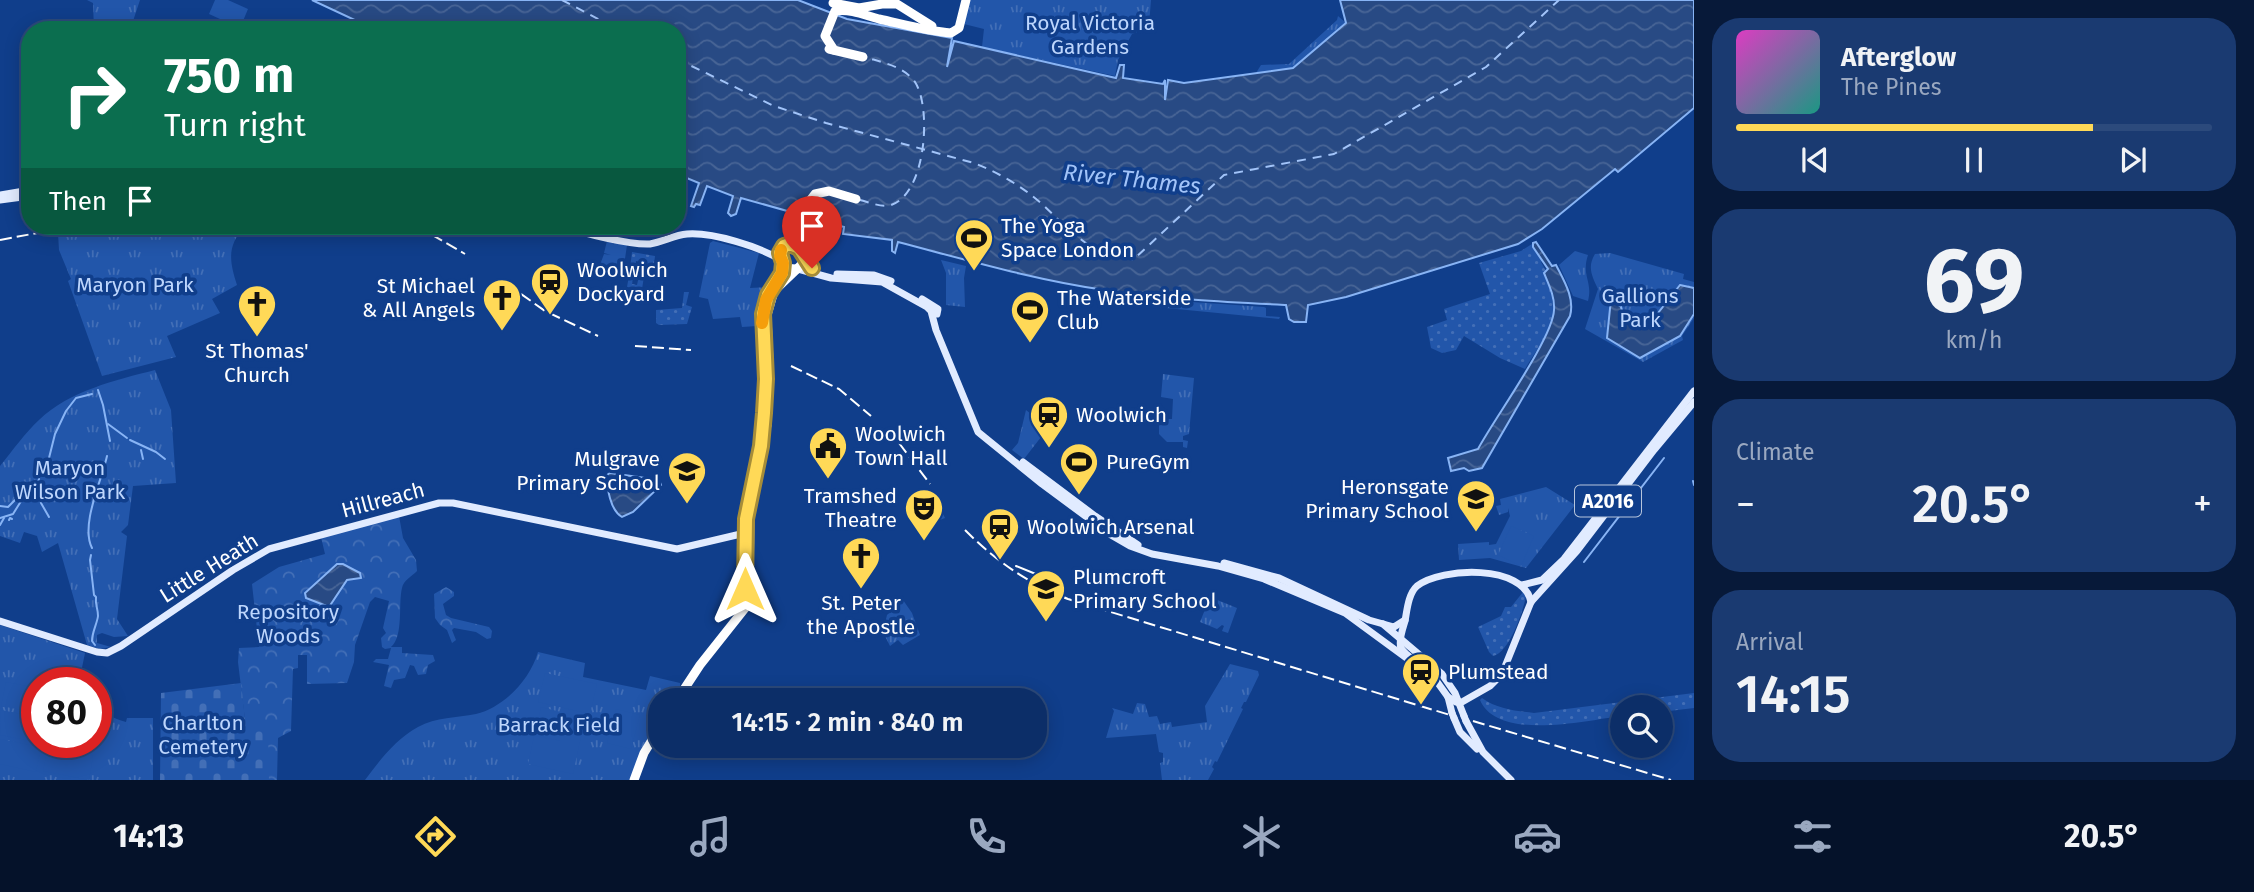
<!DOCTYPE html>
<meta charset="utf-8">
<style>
:root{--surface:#0c2e68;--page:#1a3a71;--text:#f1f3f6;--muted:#9aa8c0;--line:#2c4a7c;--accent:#ffd957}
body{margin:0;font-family:"Fira Sans",sans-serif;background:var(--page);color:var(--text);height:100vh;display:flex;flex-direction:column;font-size:26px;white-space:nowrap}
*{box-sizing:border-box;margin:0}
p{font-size:23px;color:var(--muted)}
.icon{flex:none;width:38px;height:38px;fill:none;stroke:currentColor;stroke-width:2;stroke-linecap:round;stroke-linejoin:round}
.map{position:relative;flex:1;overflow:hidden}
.sheet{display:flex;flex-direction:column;gap:18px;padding:18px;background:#071939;width:560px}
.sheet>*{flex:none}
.hud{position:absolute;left:21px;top:21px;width:665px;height:214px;border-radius:28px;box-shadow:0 4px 18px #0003,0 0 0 2px var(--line);background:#0b6e4f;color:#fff;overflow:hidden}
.controls{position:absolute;left:1610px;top:695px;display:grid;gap:14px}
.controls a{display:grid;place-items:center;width:63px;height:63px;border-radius:50%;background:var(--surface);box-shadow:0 4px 18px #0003,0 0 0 2px var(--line);font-size:35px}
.speed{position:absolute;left:21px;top:667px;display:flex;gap:14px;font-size:35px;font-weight:700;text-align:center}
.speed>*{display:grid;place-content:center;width:91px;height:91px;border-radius:50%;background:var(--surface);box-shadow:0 4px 18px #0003,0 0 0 2px var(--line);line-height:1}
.speed .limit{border:10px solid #d22;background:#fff;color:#111}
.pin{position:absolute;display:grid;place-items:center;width:60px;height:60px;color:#fff;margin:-72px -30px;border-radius:50% 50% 50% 0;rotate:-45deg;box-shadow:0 0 7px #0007}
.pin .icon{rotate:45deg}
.me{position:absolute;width:77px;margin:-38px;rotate:0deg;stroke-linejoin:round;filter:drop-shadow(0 0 5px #0008)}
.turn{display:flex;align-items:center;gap:24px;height:147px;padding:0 28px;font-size:32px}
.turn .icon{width:91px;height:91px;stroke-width:2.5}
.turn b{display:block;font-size:49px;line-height:60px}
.then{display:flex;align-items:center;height:66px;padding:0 28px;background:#0003;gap:14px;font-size:26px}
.big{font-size:52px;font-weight:600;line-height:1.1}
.sheet .tile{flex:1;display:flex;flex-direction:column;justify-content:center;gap:10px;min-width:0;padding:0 24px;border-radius:28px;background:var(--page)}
.sheet .dial{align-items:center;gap:0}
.dial b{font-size:91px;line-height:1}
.song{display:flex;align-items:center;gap:21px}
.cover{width:84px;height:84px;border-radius:10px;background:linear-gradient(135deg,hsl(310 70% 55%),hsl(170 70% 35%))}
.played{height:7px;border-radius:4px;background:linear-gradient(90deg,var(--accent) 75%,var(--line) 75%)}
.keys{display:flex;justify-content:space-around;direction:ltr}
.heat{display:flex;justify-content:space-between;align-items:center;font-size:38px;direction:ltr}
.trip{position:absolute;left:648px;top:688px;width:399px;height:70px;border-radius:28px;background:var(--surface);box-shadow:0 4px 18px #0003,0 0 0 2px var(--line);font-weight:600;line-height:70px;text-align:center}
.dock{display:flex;height:112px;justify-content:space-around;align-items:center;background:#05122a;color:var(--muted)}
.dock .icon{width:49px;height:49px}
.dock .on{color:var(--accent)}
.dock b{font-size:32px;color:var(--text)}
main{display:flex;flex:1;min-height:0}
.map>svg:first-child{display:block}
</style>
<main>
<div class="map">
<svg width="1694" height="780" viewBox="0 0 1694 780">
<defs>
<pattern id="grass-dots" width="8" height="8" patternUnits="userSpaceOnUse" patternTransform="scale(1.75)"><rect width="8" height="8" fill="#2256aa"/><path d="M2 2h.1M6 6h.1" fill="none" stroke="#436fb7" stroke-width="1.8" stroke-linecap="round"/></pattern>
<pattern id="forest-crowns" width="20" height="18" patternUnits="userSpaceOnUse" patternTransform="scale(1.75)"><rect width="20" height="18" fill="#2256aa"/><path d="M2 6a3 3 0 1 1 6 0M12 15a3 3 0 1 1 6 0" fill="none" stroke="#436fb7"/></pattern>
<pattern id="cemetery-stones" width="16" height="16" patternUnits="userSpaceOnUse" patternTransform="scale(1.75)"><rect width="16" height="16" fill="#2256aa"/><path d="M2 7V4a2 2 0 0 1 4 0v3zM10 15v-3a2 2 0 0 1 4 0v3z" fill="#436fb7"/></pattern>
<pattern id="park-tufts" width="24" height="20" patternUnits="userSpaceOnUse" patternTransform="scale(1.75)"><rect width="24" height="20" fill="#2256aa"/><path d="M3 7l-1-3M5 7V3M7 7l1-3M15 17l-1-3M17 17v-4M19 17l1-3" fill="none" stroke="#436fb7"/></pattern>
<pattern id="water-waves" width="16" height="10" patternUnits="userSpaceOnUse" patternTransform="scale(1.75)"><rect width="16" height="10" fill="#284a84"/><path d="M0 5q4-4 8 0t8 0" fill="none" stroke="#486596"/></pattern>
</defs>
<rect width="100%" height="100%" fill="#103e8b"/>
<g fill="url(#grass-dots)">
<path d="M1532 244 1543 260 1541 262 1546 271 1545 273C1562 320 1550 329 1525 369L1500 358 1464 336 1456 350 1442 353 1431 348 1427 327 1447 320 1444 309 1490 294 1479 263 1521 251Z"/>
<path d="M632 252 655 256 654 264H651L654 265 653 270H645L642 289 627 287 630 270 634 271 632 284 637 285 642 262 636 261 635 270 630 269Z"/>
<path d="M684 292H689L686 305 692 307 687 324 659 325 656 323V310L682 308Z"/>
<path d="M1523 592 1526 596C1523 612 1509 653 1493 656L1489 652 1478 627 1501 616 1505 607H1511Z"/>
<path d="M1694 693V708L1661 712V707H1622V716C1587 720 1498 742 1480 700L1482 698C1497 709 1516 711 1534 713Z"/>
</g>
<g fill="url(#forest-crowns)" fill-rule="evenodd">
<path d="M399 516 403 538 416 560 417 571C412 576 403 581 402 588 398 603 404 636 391 647H402V653L433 655 435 661 428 665 426 674 418 675 414 666 410 665 405 678 394 680 391 688 384 686 389 665 373 662 376 659H388L391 648 385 649 382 647 381 638 386 633 383 628 389 601 375 597 370 602 355 645 354 662 347 683 307 684V655H298V668L293 669 291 731 278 738 277 780H268V742L246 728 238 662 239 648 259 647 252 584 279 567 325 554 321 537ZM337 564 345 565 360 574 361 578 347 580 329 607 306 598 305 593Z"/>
<path d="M446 587 454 592V596L443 604 446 615 451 618 489 627 492 631 491 638 487 639 476 632 454 628 452 630 456 640 452 643 447 630 440 625 435 618 434 594Z"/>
</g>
<path fill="url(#cemetery-stones)" d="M241 683 246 728 268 727 269 780H160L161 693Z"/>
<g fill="url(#park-tufts)">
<path d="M87 0H140L130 30H94L93 3Z"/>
<path d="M970 0H1151L1149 25 1146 29 1132 34 1118 60 1115 76 982 47 984 29 964 24Z"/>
<path d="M1338 16 1346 23 1293 68 1256 73 1261 65 1289 64 1337 20Z"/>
<path d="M68 226H245C227 246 229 260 237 285L212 299 220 313 167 336 176 357 102 376 68 281 71 279 59 250 58 233 69 231Z"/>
<path d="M607 241 614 242 613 245 615 242 627 245 622 279 597 273 604 254 611 255 604 253Z"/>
<path d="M713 241 759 253 750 288 768 287 763 297 757 326 742 327 740 317 713 319 708 299 699 297 710 243Z"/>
<path d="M1575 251 1588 255C1581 276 1593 281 1588 301L1573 296 1559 265Z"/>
<path d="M1610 253 1684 274 1683 279 1694 282V318L1682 336 1683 340 1643 362 1585 329 1598 289C1592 276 1587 267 1595 254Z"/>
<path d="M941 260 966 266 964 278 965 307 946 305V273Z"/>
<path d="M1134 298 1264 307 1266 308V316L1280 317 1279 319 1115 303 1116 300Z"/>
<path d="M155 370 171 410 176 483 133 486 128 525 121 532 127 536 117 619 128 636 114 637 102 633 97 635V643L111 647 100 649 87 645 58 543 42 552 37 536 24 532 20 543 0 536V466C13 450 25 433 39 420 69 391 116 380 155 370Z"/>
<path d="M1163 374 1194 378 1189 434 1183 436V440L1188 441 1187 448 1183 447V442H1167L1159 434V424H1163V421H1159L1160 415 1168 416V419H1172L1173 399 1161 397Z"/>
<path d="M1026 410 1048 428 1024 459 1012 450 1018 443Z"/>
<path d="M1546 487 1575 505 1526 568 1490 558 1459 560 1458 544 1489 542V545L1496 544 1510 516 1508 508V512L1499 515 1496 506 1501 505 1500 499Z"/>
<path d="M933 494 945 518 916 529 909 502 911 498Z"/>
<path d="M1210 597 1237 608 1228 633 1222 631 1224 626 1222 625 1217 629 1200 622Z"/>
<path d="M903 600 912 613 920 635 903 645 898 640 890 646 883 632 887 615Z"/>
<path d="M0 625 85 653 79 682H37V742H96V694H100C105 712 107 717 126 722L127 718H153V780H0Z"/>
<path d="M538 652 585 663 583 677 646 690 650 676 680 683V692L675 700H660V723L630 780H365C380 760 396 739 418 727 436 717 457 718 476 714 504 707 530 680 538 652Z"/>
<path d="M1230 664 1258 671 1259 675 1246 702H1244L1241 708 1243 709 1217 762 1215 761 1212 767 1214 769 1208 780H1162L1160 763 1163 762V753L1159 752 1156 734 1106 738 1114 711 1112 708 1133 714 1137 703 1145 704 1149 717 1157 716 1160 724 1171 722 1172 727 1207 722 1205 706Z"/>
</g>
<g fill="#2256aa">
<path d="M215 0H228L248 9 243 21 251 25 249 30H244L209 14Z"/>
<path d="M1511 526 1534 536 1521 566 1498 555Z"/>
<path d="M545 673 597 684 590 714 538 702Z"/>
<path d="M6 682 37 688V713L1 706Z"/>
<path d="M541 707 585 718 573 774 528 764 534 736 561 741 535 735Z"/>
<path d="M616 709 640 715 631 749 607 743Z"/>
<path d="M1 710 37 717V742L42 743 0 735Z"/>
<path d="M0 739 41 747 36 772 0 764Z"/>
<path d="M48 747 93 756 89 780 43 771Z"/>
</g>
<g fill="url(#water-waves)" stroke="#88b4f5" stroke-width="2">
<path d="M312 0H798L847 19 952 38 947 67 954 41 1116 78 1120 65H1124L1123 78 1163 84 1165 80V100L1168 80 1184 83 1293 68 1346 23 1340 0H1694V108L1618 172 1615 169 1542 229 1518 244 1346 297 1308 305 1306 322H1294L1289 319 1286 305C1226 302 1165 299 1105 290 1035 280 967 260 898 242L895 253 892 251V240L843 234 844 227 741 198 736 214 731 216 728 213 733 196 707 186 700 205 696 204 694 207 691 206 699 183 677 174V30H376Z"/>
<path d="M1536 242 1552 266 1556 265C1564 281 1575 298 1570 316L1482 468 1469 471 1464 468 1451 471 1448 458 1478 449C1494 419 1553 338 1554 310 1555 297 1549 285 1544 273L1548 269 1533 247V243Z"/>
<path d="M1680 285 1694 288V314L1680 336 1640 358 1607 338 1611 299 1621 307 1625 322 1636 326 1658 313Z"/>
<path d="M610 473 659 480 661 485 633 512 622 517C610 510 607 488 607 475Z"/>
<path d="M337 564H343L360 573 361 578 347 580 329 607 306 598 305 593Z"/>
</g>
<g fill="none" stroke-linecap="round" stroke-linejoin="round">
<g stroke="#88b4f5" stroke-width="2">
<path d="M98 390 103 405 110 441"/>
<path d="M108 424 127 438"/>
<path d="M130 440 156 452 165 459"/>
<path d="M141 450 143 459"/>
<path d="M41 469 48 462 55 434 66 411 76 398 92 394"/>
<path d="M1693 481 1694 485"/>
<path d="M38 484 41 503 49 517"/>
<path d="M26 494 38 484 40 473"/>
<path d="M0 506 8 507 15 500 24 497"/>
<path d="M0 518 13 514 23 498"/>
<path d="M9 520 10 518 12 519"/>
<path d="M0 525 4 518"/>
<path d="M92 548C80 525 102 480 107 456"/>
<path d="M91 555 90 560 94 595 96 597C95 605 98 608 98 616 97 624 92 632 92 641L95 645"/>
<path d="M1584 562 1664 458"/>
</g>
<g stroke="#a2c4f9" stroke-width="2" stroke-dasharray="9 7" stroke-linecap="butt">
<path d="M562 0 619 30"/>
<path d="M677 59 774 106 826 123 974 163C999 173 1022 186 1043 205 1059 220 1074 236 1092 247 1105 255 1122 250 1133 260L1224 175 1334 154 1486 67 1559 0"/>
<path d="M860 200C869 202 882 208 891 205 926 194 932 108 915 82 904 67 885 63 868 58"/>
</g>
<g stroke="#e1ebff" stroke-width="7">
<path d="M0 195 30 190"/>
<path d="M0 200 30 196"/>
<path d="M565 226C584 234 630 245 650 244 663 242 674 235 687 234 713 232 760 247 781 260"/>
<path d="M798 269 831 278 882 282 927 307 931 311 936 330 978 432 1042 484 1111 535 1130 546 1152 554 1218 566 1264 579 1345 613 1435 679 1448 697 1452 713"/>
<path d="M837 274 874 275 891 281"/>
<path d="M922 299 938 309 937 314"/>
<path d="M1023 462 1095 516 1138 545"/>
<path d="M1224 563 1279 578 1369 620 1394 627 1405 620"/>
<path d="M1522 585 1542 580 1564 559 1694 391"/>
<path d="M0 621 97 652 107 653 121 646 233 570 269 549 439 503H453L677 549 745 533"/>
<path d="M1383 624 1442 674 1455 693 1464 716"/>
<path d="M1424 670C1419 661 1406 657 1401 648 1398 641 1403 628 1405 621 1407 611 1408 594 1417 586 1442 567 1524 564 1531 602"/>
<path d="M1448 697 1456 702H1462L1490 686 1502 674 1531 602 1577 551 1654 450 1694 402"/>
<path d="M1454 718 1460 732 1477 749"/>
<path d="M1466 721 1483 752 1511 780"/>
</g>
<g stroke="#fff" stroke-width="9">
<path d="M833 3 859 8 882 4H897L932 26"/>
<path d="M829 49 863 57"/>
<path d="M834 50 825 36 835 11C852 9 864 15 879 19 902 24 927 31 951 33L959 28 966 0"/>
<path d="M805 227 808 203 815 194 829 191 856 199"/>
<path d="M787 244 797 246 804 255 802 264 797 269C790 269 785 268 782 261 774 246 793 243 799 233 801 230 802 226 804 223"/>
<path d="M774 284 781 274 783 263"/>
<path d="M677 700 700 665 746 607 749 590 750 514 767 425 769 363 767 315 774 291 797 269"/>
<path d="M634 780 644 753 660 727"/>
</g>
<g stroke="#fff" stroke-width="2">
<path d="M992 542 993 544"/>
<path d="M1016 566 1048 579"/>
</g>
<g stroke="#fff" stroke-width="2" stroke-dasharray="12 5" stroke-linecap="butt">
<path d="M417 226 465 254"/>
<path d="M0 240 69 227"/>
<path d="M507 284 545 311 598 336"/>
<path d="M635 346 691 350"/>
<path d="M791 366 839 389 871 416"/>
<path d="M899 443 930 484"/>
<path d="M965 530C996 561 1027 583 1068 599L1450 715"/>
<path d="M1473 721 1671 780"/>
</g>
<g stroke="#e1ebff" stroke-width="7">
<path d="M1452 713 1454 718"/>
<path d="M1464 716 1466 721"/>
</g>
</g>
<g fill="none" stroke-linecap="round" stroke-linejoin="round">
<g stroke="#a68d39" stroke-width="18">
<path id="route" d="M745 589 746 519 761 446 764 413 766 379 763 314 768 295 782 273 783 263 780 253 784 246 790 244 799 248 812 268"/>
</g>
<use href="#route" stroke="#ffd957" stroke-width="12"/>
<path stroke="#f59e0b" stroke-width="12" d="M762 323 766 300 782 273 783 263 780 256 781 250"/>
</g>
<defs>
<g id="stadium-pin" transform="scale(2.0125)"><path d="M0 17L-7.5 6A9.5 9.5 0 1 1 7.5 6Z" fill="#ffd957" stroke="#103e8b"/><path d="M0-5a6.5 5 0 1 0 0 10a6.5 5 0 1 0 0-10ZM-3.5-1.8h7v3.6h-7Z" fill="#111"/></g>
<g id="station-pin" transform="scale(2.0125)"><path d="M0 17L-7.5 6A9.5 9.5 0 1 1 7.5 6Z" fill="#ffd957" stroke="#103e8b"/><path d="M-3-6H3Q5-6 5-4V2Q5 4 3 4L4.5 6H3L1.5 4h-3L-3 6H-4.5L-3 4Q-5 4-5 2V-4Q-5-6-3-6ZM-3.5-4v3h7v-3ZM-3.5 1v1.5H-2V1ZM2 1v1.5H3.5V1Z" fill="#111"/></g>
<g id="church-pin" transform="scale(2.0125)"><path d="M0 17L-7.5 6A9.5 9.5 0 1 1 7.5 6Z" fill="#ffd957" stroke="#103e8b"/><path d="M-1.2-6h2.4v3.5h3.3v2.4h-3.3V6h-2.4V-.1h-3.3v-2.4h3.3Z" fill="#111"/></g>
<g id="civic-pin" transform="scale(2.0125)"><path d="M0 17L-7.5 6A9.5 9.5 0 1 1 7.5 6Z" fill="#ffd957" stroke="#103e8b"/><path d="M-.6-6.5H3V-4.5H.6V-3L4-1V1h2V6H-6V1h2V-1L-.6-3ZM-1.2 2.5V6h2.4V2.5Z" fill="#111"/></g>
<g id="school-pin" transform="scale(2.0125)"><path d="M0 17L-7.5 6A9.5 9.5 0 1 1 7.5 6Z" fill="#ffd957" stroke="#103e8b"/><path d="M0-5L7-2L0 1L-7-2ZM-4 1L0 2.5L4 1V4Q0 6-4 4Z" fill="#111"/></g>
<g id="theatre-pin" transform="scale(2.0125)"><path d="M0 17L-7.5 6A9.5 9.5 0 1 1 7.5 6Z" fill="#ffd957" stroke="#103e8b"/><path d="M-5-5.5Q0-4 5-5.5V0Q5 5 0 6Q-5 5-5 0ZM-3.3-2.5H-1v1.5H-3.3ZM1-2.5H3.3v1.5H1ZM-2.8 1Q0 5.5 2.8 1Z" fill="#111"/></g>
</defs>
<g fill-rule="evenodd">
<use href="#stadium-pin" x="974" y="238"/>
<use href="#station-pin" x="550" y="282"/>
<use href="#church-pin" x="502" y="298"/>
<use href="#church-pin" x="257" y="304"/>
<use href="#stadium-pin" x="1030" y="310"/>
<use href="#station-pin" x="1049" y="415"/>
<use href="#civic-pin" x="828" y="446"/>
<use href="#stadium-pin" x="1079" y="462"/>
<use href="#school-pin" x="687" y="471"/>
<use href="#school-pin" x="1476" y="499"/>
<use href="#theatre-pin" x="924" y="508"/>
<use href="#station-pin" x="1000" y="527"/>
<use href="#church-pin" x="861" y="556"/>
<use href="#school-pin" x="1046" y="589"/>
<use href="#station-pin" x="1421" y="672"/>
</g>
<g text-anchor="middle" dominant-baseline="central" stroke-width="7" stroke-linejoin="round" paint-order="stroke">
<rect fill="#103e8b" stroke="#b7c5dc" stroke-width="2" x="1575" y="485.5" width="66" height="31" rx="5"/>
<g font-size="19" font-weight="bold" fill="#fff">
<text x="1608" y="501">A2016</text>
</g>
<g font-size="21" fill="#bdd6fd" stroke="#103e8b">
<text x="1090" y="23">Royal Victoria<tspan x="1090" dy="24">Gardens</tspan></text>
<text x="135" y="285">Maryon Park</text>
<text x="1640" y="296">Gallions<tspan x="1640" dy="24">Park</tspan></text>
<text x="70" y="468">Maryon<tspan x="70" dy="24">Wilson Park</tspan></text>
<text x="288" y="612">Repository<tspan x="288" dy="24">Woods</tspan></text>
<text x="203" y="723">Charlton<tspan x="203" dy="24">Cemetery</tspan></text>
<text x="559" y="725">Barrack Field</text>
</g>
<g font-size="21" fill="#fff" stroke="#103e8b" text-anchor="start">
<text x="1001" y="226">The Yoga<tspan x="1001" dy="24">Space London</tspan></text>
<text x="577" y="270">Woolwich<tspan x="577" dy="24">Dockyard</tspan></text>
<text x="475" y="286" text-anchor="end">St Michael<tspan x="475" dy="24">&amp; All Angels</tspan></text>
<text x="1057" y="298">The Waterside<tspan x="1057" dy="24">Club</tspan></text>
<text x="257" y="351" text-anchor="middle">St Thomas'<tspan x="257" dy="24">Church</tspan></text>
<text x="1076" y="415">Woolwich</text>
<text x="855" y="434">Woolwich<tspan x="855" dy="24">Town Hall</tspan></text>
<text x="660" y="459" text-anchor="end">Mulgrave<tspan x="660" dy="24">Primary School</tspan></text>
<text x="1106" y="462">PureGym</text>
<text x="1449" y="487" text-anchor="end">Heronsgate<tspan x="1449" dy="24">Primary School</tspan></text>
<text x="897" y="496" text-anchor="end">Tramshed<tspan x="897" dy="24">Theatre</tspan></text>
<text x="1027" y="527">Woolwich Arsenal</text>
<text x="1073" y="577">Plumcroft<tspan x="1073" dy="24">Primary School</tspan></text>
<text x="861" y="603" text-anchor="middle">St. Peter<tspan x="861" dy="24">the Apostle</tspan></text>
<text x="1448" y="672">Plumstead</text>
</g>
<g font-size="21" fill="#fff" stroke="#103e8b">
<text transform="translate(383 500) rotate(-15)">Hillreach</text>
<text transform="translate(209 568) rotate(-32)">Little Heath</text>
</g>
<g font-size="23" font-style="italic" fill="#a2c4f9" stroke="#103e8b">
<text transform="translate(1132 179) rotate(6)">River Thames</text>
</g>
</g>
</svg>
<div class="controls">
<a><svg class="icon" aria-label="search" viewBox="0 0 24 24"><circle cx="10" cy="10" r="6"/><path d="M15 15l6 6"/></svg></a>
</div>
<div class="speed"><div class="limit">80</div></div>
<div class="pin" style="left:812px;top:268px;background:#d93025"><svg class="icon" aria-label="arrive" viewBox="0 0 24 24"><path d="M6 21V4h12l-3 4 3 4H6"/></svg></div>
<svg class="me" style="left:745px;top:589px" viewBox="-20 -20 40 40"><path d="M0-17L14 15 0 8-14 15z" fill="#ffd957" stroke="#fff" stroke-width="4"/></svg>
<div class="trip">14:15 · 2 min · 840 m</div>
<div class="hud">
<div class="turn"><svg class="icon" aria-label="right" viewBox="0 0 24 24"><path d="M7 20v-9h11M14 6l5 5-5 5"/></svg><div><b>750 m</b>Turn right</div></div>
<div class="then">Then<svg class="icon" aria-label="arrive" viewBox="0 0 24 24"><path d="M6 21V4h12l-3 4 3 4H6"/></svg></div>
</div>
</div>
<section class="sheet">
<div class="tile">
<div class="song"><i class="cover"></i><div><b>Afterglow</b><p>The Pines</p></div></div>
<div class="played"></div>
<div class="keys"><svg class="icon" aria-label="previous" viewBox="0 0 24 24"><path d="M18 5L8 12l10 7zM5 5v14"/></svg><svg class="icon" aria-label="pause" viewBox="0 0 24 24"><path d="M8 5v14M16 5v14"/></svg><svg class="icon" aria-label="next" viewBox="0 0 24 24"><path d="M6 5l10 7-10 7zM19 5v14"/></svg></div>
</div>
<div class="tile dial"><b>69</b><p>km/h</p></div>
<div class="tile"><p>Climate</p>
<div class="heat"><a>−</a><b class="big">20.5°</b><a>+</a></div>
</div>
<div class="tile"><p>Arrival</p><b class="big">14:15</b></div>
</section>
</main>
<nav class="dock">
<b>14:13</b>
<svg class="icon on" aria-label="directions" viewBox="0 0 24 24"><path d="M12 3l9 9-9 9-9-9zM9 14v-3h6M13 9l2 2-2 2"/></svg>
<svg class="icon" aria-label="music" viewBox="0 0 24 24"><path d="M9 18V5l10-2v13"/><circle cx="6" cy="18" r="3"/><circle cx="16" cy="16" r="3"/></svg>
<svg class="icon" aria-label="phone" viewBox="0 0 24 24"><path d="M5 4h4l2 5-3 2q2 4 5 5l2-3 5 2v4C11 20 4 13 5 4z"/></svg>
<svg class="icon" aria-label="climate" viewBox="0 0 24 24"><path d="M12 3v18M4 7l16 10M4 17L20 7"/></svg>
<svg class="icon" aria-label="car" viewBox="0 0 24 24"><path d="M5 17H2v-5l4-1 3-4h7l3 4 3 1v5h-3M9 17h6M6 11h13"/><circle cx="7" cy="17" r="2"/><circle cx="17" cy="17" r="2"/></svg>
<svg class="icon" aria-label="filters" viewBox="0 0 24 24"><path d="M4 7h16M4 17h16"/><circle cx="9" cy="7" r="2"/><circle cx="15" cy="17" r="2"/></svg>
<b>20.5°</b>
</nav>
